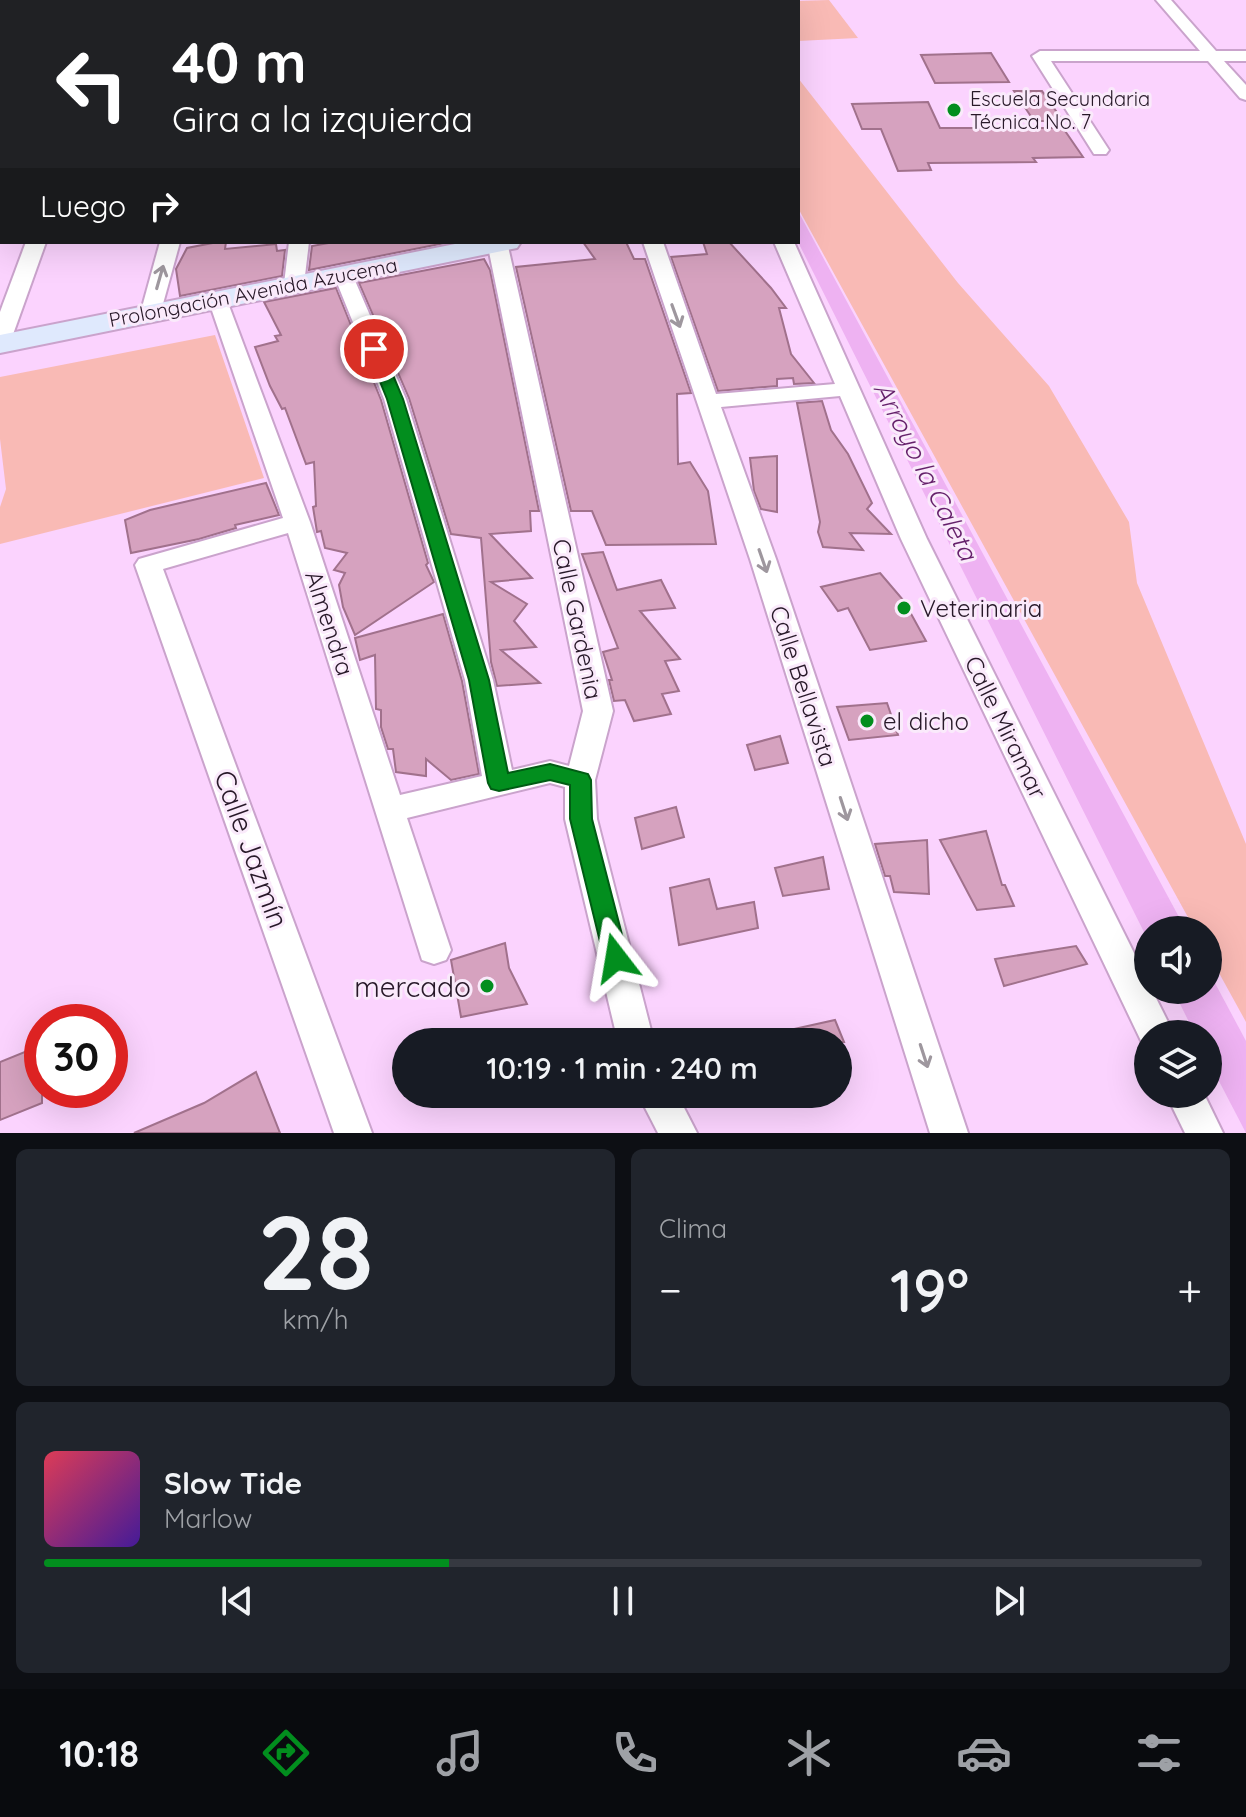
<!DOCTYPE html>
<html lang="es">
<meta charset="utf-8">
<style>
:root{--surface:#171b24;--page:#20242c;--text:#f1f3f6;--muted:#9ea1a6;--line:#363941;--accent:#028e1e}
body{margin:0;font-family:Quicksand,sans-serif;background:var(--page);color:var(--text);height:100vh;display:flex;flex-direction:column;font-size:30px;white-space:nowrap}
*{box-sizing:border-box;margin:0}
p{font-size:26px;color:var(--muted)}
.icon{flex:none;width:44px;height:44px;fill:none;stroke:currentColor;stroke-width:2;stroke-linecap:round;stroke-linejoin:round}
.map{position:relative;height:1133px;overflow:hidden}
.sheet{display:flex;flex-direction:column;gap:16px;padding:16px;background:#0d0f14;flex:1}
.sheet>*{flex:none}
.top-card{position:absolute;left:0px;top:0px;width:800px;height:244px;box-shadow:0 8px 32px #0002;background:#202124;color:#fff;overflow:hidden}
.tools{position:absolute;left:1134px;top:916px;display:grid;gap:16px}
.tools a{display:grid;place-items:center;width:88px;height:88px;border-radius:50%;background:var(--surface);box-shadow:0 8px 32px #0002;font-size:40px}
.speed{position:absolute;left:24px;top:1004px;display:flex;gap:16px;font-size:40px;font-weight:700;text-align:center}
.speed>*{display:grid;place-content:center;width:104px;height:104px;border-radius:50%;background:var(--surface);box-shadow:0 8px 32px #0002;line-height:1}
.speed .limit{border:12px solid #d22;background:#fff;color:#111}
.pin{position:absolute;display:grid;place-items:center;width:68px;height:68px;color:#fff;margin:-34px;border:4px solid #fff;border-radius:50%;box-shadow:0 2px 8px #0007}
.me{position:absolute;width:88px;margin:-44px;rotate:346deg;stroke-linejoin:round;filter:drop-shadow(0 0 6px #0008)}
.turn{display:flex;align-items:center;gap:28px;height:168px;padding:0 40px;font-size:36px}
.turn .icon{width:104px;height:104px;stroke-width:2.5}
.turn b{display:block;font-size:56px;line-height:68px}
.then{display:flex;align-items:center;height:76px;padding:0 40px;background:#0003;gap:16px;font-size:30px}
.big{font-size:60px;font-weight:600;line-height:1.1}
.sheet .widget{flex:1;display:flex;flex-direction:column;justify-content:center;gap:12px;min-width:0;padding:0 28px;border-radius:12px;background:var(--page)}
.sheet .dial{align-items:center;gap:0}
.dial b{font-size:104px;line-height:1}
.song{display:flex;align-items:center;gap:24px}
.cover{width:96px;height:96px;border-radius:12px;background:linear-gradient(135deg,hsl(350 70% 55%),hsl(260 70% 35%))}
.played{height:8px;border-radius:4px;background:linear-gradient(90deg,var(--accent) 35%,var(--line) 35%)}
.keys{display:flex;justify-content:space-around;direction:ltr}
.heat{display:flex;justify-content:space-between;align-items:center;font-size:44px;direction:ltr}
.sheet .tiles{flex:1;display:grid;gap:16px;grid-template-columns:1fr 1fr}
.widget:last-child{grid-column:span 2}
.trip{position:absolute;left:392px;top:1028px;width:460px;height:80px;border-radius:40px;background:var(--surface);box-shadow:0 8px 32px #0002;font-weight:600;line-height:80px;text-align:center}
.menu{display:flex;height:128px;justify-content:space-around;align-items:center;background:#090b0e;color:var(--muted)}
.menu .icon{width:56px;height:56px}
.menu .on{color:var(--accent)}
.menu b{font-size:36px;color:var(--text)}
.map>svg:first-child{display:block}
</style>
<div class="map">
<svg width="1246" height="1133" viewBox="0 0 1246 1133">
<rect width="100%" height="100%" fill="#fbd3fe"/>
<g fill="#f9bab5">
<path d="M829 0 858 38 798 41V2H766Z"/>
<path d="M798 78 958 283 1049 386 1129 522 1137 583 1246 844V1022L1208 953V930H1195L798 208Z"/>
<path d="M215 335 264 478 0 544V507L6 489 0 439V377Z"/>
</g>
<g fill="#eeb2f2">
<path d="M798 211 1186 930H1148V940L798 242Z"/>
<path d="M1208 970 1246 1041V1133L1208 1060V1034H1195L1173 990H1208Z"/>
</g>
<g fill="#d6a2bf" stroke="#a1718c" stroke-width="2">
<path d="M991 53 1009 82 935 83 921 55Z"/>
<path d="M1014 91H1042L1063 121H1034Z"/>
<path d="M928 102 940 128H1063L1083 157 1033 158 1036 162 928 163 931 170 898 171 881 129H862L852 104Z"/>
<path d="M218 242H226L225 249 276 244 277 251 285 250 282 276 180 296 176 269 187 248Z"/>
<path d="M334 242H450L309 270 312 246Z"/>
<path d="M583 242H626L634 259H645L691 393 677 394 678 464 690 462 708 491 716 544 606 545 592 511H571L516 267 595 259Z"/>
<path d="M703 242H729L771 288 786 308H779L791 354 814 383 794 384 793 378 777 379V386L718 391 671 257 707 254Z"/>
<path d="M484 259 490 270 539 511H530L531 531 490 534 532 578 491 582 527 604 514 621 536 647 501 650 540 683 497 686 491 662 481 538 451 534 409 398 359 283Z"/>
<path d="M336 288 381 400 428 563 426 565 434 582 355 635 343 607 339 585 345 573 334 570 347 553 325 548 321 531 317 532 313 507 316 506 314 462 306 464 285 408 282 409 270 386 255 347 278 341 275 336 281 335 264 302Z"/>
<path d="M822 401 831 430 848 454 872 503 867 509 891 534 850 533 863 550 823 547 818 532 820 522 797 403Z"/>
<path d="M777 456V512L761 509 754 491 750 458Z"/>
<path d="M266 483 279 515 235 525 236 528 199 539 131 553 125 520 150 510Z"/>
<path d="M603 552 617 590 661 580 675 608 640 611 680 659 665 661 679 691 662 694 671 714 634 721 625 700 614 701 609 680H612L603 652 618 648 582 554Z"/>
<path d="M880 573 904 601 926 641 870 650 848 608 838 611 821 587Z"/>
<path d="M443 614 462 681 479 774 451 780 426 759V776L396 772 393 749H388L381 727V710L376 709 375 655 360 660 355 638Z"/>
<path d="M887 703 898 735 849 740 837 707Z"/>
<path d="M780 736 788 763 755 770 747 745Z"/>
<path d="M676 807 684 837 642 849 635 818Z"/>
<path d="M986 831 1002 885H1005L1014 906 977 910 940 840Z"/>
<path d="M927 840 929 894 894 892 890 876H885L875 844Z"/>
<path d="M823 857 829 889 783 896 775 868Z"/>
<path d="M709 879 717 909 754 902 758 928 679 945 670 888Z"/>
<path d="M505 943 509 968 527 1004 461 1017 451 960Z"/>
<path d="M1076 946 1087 964 1004 986 995 959Z"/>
<path d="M835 1020 844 1042H777L776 1033Z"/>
<path d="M42 1045V1103L0 1120V1062Z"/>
<path d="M256 1072 280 1133H134L204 1103Z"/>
</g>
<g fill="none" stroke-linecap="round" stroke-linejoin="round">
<g stroke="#caa3cc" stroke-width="4">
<g id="street">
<rect x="328" y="0" width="14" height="2"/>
<rect x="452" y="0" width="14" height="2"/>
<rect x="563" y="0" width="14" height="2"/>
<path d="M658 0H672L673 2H659Z"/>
<path d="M1156 0H1171L1216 51H1246V61H1224L1246 85V100L1240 98 1208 61H1051L1109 150 1106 154H1094L1032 56 1040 51H1200Z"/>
<path d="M2 60V71L0 72V61Z"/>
<rect x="0" y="131" width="2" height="10"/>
<path d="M26 242H46L11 340 0 346V312Z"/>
<path d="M160 242H180L161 311 151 317 141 311Z"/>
<path d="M289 242H309L304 284 294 290 284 284Z"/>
<path d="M487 242H507L613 711 595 780 597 819 654 1042H618L565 819V787L550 783 407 818 451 950 446 960 434 964 422 960 288 533 163 569 372 1133H334L135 565 139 559 283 518 208 299 218 293 225 295 310 522 400 795 482 776 465 680 384 399 333 273 343 267 350 269 406 399 493 680 512 770 550 761 569 766 583 711Z"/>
<path d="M643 242H663L716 394 835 384 774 242H794L927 539 1148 981V990H1152L1174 1034H1148V1047L1143 1045 901 539 840 396 721 407 776 559 968 1133H930L750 559Z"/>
<path d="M638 1094H677L697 1133H658Z"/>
<path d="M1166 1094H1204L1223 1133H1185Z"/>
</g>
</g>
<g stroke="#caa3cc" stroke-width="4">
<path id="secondary" d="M465 242H521L517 248 507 250 0 353V335Z"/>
</g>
<use href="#street" fill="#fff" fill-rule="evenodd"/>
<use href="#secondary" fill="#dfe9fd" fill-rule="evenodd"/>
</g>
<defs><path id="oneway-shaft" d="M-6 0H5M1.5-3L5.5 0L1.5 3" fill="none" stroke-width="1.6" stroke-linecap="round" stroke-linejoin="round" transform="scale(2)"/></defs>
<g stroke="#9e979e">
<use href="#oneway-shaft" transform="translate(160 277) rotate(-74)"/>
<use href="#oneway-shaft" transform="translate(676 316) rotate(70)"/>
<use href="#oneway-shaft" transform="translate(763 561) rotate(71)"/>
<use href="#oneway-shaft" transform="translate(844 809) rotate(72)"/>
<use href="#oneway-shaft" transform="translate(924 1056) rotate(72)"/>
</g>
<path fill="#028e1e" stroke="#015c14" stroke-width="2" d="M374 344 382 349 403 399 489 680 508 773 550 764 588 774 591 780 592 819 628 958 624 966 616 969 607 966 604 958 570 819V785L550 780 499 791 491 789 488 783 469 680 387 399 367 349Z"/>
<g fill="#028e1e" stroke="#faeafb" stroke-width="3">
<circle cx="954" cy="110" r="8"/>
<circle cx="904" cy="608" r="8"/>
<circle cx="867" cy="721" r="8"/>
<circle cx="487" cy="986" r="8"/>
</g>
<g text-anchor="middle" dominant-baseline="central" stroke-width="6" stroke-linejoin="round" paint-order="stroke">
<g font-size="20" fill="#271828" stroke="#faeafb" text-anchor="start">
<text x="970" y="98">Escuela Secundaria<tspan x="970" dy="23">Técnica No. 7</tspan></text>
</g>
<g font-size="20" fill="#271828" stroke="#faeafb">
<text transform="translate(253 292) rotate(-11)">Prolongación Avenida Azucema</text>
</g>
<g font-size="24" fill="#271828" stroke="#faeafb" text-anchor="start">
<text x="920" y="608">Veterinaria</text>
<text x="883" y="721">el dicho</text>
</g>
<g font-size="24" fill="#271828" stroke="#faeafb">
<text transform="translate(578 619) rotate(78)">Calle Gardenia</text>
<text transform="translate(330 623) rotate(72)">Almendra</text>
<text transform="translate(804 686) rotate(72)">Calle Bellavista</text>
<text transform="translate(1006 727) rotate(64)">Calle Miramar</text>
</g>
<g font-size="26" font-style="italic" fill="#641f6a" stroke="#faeafb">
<text transform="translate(926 471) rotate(63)">Arroyo la Caleta</text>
</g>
<g font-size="28" fill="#271828" stroke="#faeafb">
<text transform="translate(252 849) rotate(70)">Calle Jazmín</text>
</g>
<g font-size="28" fill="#271828" stroke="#faeafb" text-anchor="end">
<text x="471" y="986">mercado</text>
</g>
</g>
</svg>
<div class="tools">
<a><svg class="icon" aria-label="sound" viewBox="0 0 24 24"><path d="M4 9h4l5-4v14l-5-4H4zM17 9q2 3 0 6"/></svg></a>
<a><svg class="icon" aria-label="layers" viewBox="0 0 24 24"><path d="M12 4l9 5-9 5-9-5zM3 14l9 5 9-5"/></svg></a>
</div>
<div class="speed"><div class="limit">30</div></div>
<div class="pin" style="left:374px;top:349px;background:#d93025"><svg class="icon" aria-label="arrive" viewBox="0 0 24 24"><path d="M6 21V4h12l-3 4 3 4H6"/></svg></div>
<svg class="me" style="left:616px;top:958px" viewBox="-20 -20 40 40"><path d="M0-17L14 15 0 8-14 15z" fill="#028e1e" stroke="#fff" stroke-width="4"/></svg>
<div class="trip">10:19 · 1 min · 240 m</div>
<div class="top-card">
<div class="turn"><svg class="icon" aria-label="left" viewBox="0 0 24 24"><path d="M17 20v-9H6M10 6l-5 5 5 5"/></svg><div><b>40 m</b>Gira a la izquierda</div></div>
<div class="then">Luego<svg class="icon" aria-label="right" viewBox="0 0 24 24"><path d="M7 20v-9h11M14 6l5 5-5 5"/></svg></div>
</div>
</div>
<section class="sheet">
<div class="tiles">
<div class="widget dial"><b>28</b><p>km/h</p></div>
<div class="widget"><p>Clima</p>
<div class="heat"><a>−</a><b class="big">19°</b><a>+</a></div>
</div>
<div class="widget">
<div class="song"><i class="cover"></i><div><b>Slow Tide</b><p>Marlow</p></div></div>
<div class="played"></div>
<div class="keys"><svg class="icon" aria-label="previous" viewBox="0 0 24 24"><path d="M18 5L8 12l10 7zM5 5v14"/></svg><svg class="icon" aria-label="pause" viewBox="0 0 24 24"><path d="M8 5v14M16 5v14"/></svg><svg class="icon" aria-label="next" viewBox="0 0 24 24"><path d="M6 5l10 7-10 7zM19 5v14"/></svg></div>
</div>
</div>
</section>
<nav class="menu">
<b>10:18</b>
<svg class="icon on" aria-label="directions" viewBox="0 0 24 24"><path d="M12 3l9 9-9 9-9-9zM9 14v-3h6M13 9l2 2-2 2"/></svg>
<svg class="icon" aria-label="music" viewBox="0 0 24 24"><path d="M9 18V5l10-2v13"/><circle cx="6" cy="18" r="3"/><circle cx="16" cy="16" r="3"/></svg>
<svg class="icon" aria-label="phone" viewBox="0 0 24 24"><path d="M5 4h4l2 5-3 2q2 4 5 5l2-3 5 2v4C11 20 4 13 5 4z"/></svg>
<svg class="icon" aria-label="climate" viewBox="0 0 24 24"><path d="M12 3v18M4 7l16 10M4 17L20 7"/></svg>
<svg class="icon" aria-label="car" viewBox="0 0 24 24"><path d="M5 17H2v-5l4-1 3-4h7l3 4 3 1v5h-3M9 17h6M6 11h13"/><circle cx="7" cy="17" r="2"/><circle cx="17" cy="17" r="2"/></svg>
<svg class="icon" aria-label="filters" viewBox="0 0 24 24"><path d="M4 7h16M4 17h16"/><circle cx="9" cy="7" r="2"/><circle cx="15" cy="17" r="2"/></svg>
</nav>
